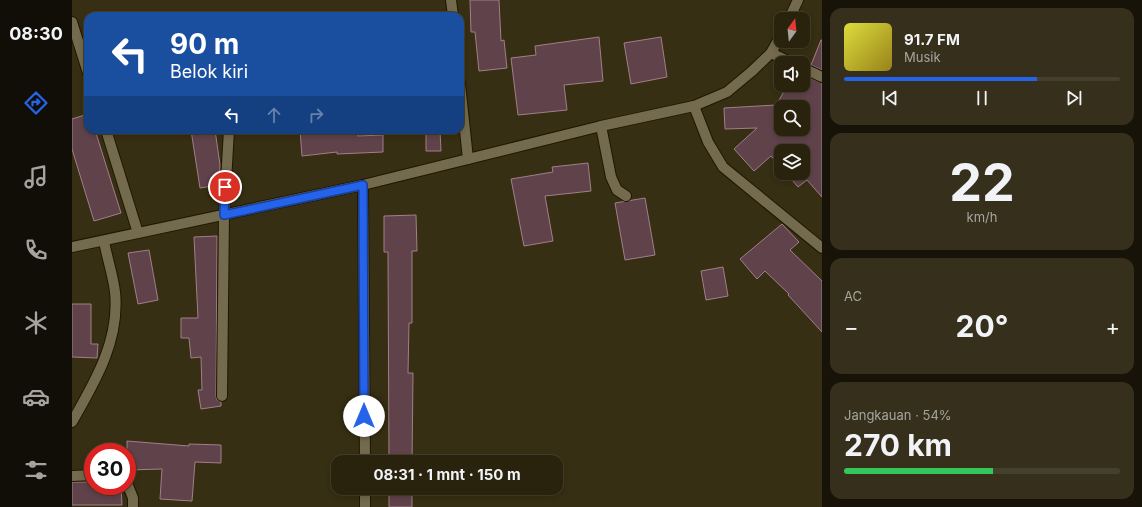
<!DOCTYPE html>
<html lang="id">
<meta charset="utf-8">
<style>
:root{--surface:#29230e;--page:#352f1c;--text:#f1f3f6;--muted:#a5a49e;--line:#45402e;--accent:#2563eb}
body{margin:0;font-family:Inter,sans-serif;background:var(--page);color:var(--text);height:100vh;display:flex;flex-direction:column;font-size:15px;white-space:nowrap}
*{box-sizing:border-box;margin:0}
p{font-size:13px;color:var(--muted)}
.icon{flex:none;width:22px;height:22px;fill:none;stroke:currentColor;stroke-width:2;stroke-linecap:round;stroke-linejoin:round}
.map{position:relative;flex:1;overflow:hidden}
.details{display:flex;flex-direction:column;gap:8px;padding:8px;background:#171308;width:320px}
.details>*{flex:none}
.hud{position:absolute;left:12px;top:12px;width:380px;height:122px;border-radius:12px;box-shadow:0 2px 6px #0003,0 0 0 1px var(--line);background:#1a4fa0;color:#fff;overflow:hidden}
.needle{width:26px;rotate:15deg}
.tools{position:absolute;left:702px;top:12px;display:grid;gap:8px}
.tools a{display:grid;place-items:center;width:36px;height:36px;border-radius:8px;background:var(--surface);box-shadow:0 2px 6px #0003,0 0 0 1px var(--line);font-size:20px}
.speed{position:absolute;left:12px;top:443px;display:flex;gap:8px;font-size:20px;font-weight:700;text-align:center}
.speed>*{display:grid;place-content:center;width:52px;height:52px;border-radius:50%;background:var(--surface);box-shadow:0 2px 6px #0003,0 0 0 1px var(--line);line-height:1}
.speed .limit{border:6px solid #d22;background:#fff;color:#111}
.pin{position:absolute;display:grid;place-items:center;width:34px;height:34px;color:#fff;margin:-17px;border:2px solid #fff;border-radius:50%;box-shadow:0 1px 4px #0007}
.me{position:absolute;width:44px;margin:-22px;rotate:0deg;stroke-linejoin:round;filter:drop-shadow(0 0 3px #0008)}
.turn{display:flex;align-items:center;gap:14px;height:84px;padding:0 20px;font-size:18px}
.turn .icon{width:52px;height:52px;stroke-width:2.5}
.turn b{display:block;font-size:28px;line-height:34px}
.lanes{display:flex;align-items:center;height:38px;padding:0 20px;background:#0003;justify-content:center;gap:20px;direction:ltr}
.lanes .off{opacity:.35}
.big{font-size:30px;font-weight:700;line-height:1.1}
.details .widget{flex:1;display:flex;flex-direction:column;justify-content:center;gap:6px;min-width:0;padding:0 14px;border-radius:12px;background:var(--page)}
.details .dial{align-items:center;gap:0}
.dial b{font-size:52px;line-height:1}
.song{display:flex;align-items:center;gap:12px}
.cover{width:48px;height:48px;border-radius:6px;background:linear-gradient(135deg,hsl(60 70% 55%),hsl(50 70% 35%))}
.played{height:4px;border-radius:2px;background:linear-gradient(90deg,var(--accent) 70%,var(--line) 70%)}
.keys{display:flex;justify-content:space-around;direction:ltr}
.heat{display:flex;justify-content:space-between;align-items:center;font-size:22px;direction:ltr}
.charge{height:6px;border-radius:3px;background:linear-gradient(90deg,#34c759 54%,var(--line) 0)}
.trip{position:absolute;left:259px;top:455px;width:232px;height:40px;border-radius:12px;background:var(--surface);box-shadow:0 2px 6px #0003,0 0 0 1px var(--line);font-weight:700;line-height:40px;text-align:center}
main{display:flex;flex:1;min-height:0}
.dock{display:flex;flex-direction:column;width:72px;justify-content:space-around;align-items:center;background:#100e06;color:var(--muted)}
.dock .icon{width:28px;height:28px}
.dock .active{color:var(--accent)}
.dock b{font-size:18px;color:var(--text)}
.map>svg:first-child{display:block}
</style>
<main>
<nav class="dock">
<b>08:30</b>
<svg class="icon active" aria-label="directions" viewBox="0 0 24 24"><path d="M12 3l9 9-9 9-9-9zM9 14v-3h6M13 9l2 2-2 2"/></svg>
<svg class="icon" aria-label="music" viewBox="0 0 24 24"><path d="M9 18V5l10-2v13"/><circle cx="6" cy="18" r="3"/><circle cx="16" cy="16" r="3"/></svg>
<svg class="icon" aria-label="phone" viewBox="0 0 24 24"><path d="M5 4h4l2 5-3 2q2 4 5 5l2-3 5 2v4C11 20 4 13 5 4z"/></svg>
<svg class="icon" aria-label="climate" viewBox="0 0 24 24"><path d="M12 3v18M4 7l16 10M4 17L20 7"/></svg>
<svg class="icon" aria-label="car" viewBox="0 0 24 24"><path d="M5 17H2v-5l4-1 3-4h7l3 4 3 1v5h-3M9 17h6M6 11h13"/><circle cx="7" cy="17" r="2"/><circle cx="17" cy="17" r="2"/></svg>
<svg class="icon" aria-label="filters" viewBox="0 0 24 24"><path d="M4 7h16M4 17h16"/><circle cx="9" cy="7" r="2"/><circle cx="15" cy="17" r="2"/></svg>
</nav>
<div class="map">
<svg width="750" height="507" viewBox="0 0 750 507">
<rect width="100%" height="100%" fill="#372f13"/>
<g fill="#60424b" stroke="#a17f89" fill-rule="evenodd">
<path d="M398 0H427L429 41 432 40 435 68 407 71 403 32H399Z"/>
<path d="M527 37 531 81 492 85 495 110 446 115 439 58 464 55 463 46Z"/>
<path d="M589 37 595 77 559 84 552 43Z"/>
<path d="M749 40H750V70L739 65Z"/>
<path d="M731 75 750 83V197L735 180 726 187 714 173H731V151H709V167L699 156 682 171 662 149 685 128 653 129 652 108 704 105 716 85H731ZM709 107H731V129H709Z"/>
<path d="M16 114V130H23L49 213 22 221 0 149V119Z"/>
<path d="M119 130H143L148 165 147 185 128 188Z"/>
<path d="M228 130H286V136L311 135V152L265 154V152L230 156Z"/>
<path d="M354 130H368L369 151H354Z"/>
<path d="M516 163 519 191 473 196 481 241 452 246 439 179 481 172 480 167Z"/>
<path d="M573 198 583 255 553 260 543 203Z"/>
<path d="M344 215 345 251H340V323H337L336 373H341L340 462H317L316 252H312V216Z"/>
<path d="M710 224 727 242 718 250 750 281V332L716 295 717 294 693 271 685 279 668 259Z"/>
<path d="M145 236 144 396 145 400 149 402V406L129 409 126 390H130L129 357 119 358 117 338H109V318H126L122 237Z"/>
<path d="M77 250 86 300 66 304 56 253Z"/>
<path d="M651 267 656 296 634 300 629 271Z"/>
<path d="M0 304H19V344H26L25 358 0 357Z"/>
<path d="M55 441 117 446V444L149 445V463L123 462 120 501 88 499 90 469 55 470Z"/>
<path d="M0 482H21V486H49L50 505H0Z"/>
<rect x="317" y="488" width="23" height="19"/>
</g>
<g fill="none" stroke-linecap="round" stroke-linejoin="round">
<g stroke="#1f1700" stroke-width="12">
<g id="minor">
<path d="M379 0 381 16"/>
<path d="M717 19 726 0"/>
<path d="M0 22 16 73"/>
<path d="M699 53 720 63"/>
<path d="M731 68 750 77"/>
<path d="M388 84 396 159"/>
<path d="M622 106 636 142 651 167 750 248"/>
<path d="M529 126 539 177 545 190 554 196"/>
<path d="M34 130 66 233"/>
<path d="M291 185 293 462"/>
<path d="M0 247 291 185 529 126 622 106 655 92 679 72 699 53 709 35"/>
<path d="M150 396 152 215 157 130"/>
<path d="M0 422C23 382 48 340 43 292 41 275 35 258 32 241"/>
<path d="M0 476 21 475"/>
<path d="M55 483 61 498V507"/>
<path d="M293 488V507"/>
</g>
</g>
<use href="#minor" stroke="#746b4e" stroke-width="10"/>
</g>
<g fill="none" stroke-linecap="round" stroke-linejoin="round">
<g stroke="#184099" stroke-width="10">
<path id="route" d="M153 187 152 215 291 185 292 416"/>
</g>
<use href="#route" stroke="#2563eb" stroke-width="7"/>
</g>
</svg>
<div class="tools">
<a><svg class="needle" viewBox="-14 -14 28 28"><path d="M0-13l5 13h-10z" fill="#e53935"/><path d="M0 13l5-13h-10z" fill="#a5a49e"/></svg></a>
<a><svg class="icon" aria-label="sound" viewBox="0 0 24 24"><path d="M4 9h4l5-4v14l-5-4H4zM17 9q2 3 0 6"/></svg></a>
<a><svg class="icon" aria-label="search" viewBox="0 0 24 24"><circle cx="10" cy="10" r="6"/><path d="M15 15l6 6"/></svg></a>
<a><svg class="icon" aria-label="layers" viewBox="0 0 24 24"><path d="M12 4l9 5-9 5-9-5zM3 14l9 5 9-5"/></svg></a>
</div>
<div class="speed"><div class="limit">30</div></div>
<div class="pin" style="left:153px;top:187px;background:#d93025"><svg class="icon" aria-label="arrive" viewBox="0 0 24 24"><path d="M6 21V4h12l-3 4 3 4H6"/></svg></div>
<svg class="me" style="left:292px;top:416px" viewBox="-20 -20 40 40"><circle r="19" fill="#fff"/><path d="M0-13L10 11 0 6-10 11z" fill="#2563eb"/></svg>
<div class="trip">08:31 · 1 mnt · 150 m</div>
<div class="hud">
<div class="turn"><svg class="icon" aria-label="left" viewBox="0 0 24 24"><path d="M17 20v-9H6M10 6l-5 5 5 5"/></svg><div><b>90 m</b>Belok kiri</div></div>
<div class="lanes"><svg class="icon" aria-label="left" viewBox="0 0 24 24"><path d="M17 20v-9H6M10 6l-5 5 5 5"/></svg><svg class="icon off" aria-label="ahead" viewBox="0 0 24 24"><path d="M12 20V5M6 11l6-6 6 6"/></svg><svg class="icon off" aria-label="right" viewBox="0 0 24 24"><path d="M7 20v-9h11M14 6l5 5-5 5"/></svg></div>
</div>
</div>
<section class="details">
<div class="widget">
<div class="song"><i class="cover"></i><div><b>91.7 FM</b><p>Musik</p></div></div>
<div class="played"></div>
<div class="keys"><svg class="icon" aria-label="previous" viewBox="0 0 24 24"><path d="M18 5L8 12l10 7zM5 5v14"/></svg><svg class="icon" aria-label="pause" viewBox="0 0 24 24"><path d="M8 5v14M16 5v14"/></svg><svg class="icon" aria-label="next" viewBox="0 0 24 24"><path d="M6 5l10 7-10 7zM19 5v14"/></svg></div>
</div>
<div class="widget dial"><b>22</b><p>km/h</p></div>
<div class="widget"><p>AC</p>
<div class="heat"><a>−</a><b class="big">20°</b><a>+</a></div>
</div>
<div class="widget"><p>Jangkauan · 54%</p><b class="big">270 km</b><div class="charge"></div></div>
</section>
</main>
